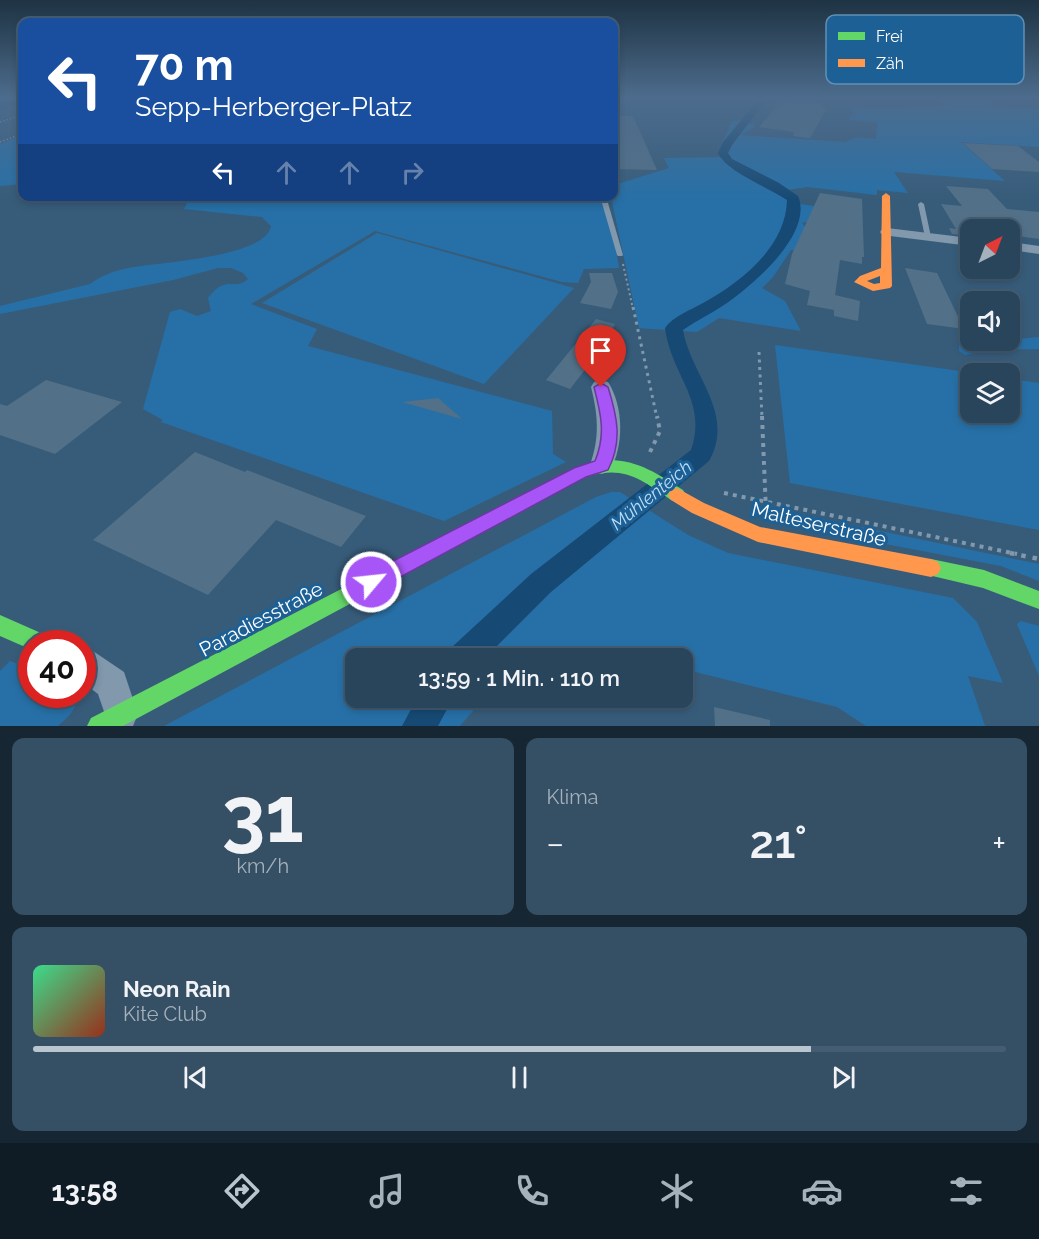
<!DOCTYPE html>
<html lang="de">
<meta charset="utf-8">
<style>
:root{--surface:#29455c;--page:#354f65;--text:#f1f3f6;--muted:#a5b1bb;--line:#455d72;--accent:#b9c6d0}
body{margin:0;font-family:Raleway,sans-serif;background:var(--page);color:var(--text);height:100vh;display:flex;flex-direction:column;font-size:22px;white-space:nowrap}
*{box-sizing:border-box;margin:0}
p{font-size:20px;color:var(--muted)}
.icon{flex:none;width:33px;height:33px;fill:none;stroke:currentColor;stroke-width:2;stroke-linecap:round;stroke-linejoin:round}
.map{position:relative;height:726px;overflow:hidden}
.details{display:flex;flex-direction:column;gap:12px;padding:12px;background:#172633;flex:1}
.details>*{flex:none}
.top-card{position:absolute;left:18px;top:18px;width:600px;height:183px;border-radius:12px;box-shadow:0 3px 9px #0003,0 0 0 2px var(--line);background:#1a4fa0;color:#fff;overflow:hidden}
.needle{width:39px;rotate:42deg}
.buttons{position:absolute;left:960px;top:219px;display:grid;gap:12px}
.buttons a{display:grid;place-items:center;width:60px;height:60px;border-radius:12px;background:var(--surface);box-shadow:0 3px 9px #0003,0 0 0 2px var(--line);font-size:30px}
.speed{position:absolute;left:18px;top:630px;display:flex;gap:12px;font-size:30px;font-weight:700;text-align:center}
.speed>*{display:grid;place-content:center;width:78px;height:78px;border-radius:50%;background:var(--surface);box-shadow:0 3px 9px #0003,0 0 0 2px var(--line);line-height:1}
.speed .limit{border:9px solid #d22;background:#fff;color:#111}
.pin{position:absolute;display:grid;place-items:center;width:51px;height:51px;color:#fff;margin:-62px -26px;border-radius:50% 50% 50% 0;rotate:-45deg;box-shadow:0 0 6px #0007}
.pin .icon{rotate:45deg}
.me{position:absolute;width:66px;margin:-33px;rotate:62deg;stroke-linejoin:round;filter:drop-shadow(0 0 4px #0008)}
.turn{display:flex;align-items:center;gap:21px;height:126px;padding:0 18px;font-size:27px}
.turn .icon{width:78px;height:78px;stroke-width:2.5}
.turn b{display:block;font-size:42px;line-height:51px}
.lanes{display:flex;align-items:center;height:57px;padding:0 18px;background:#0003;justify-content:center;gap:30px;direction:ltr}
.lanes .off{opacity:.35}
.big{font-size:45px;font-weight:600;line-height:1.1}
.details .tile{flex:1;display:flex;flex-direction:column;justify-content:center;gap:9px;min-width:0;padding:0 21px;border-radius:12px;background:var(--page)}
.details .dial{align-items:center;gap:0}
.dial b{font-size:78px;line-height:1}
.song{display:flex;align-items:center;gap:18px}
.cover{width:72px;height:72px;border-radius:9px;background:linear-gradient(135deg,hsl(150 70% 55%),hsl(10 70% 35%))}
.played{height:6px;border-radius:3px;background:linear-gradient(90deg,var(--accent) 80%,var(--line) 80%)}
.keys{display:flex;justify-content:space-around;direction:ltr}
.heat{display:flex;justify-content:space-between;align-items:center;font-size:33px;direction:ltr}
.details .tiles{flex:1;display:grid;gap:12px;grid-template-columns:1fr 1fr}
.tile:last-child{grid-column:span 2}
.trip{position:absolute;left:345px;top:648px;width:348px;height:60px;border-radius:12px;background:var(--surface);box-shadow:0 3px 9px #0003,0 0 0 2px var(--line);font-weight:600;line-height:60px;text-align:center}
.tabs{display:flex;height:96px;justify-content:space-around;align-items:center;background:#101c25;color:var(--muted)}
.tabs .icon{width:42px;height:42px}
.tabs .selected{color:var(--accent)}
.tabs b{font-size:27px;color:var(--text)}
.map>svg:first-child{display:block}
</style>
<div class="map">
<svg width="1039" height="726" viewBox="0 0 1039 726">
<rect width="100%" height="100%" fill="#375c7a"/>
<g fill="#2770a7">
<path d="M937 99H981L993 107H974L1039 109V147L961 142 1005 181 894 172 908 193 877 190V195L807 187 788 190 798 199 799 204 814 206V220L802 223 817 242 814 254 791 250 773 277 762 288 785 301 801 331 719 318 697 332 639 328 611 197 614 196V185L669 168 664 158 731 157 720 148 732 121 742 120 754 125V128L741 135 846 142C854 135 866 138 876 139L877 122 848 120 852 115 853 107C886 111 915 106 948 106Z"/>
<path d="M22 135V184L0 186V144Z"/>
<path d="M190 197H607L619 268 584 269 578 283 562 282 375 231 251 304 317 329 308 346 552 411 553 454 566 462 444 521 161 422 163 420 143 409 170 312 180 309 197 316 211 311 208 298C227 273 234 292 248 279L243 273 231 268H218L173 280 0 314V306L90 284C101 276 111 272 124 269 153 262 265 259 271 226L262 217 184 209Z"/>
<path d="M377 233 574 288 484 384 262 303Z"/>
<path d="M1039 337V349L990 350 965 355 959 351V345Z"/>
<path d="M775 345 974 373 970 374V412H1010V379L1039 383V530L790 483Z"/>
<path d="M611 492H620L688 535 728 553 953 598 977 622 1003 683 968 676 985 726H866L837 707 683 669 682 658H588L590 650 544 658H356V698H484L460 726H164L596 497Z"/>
<path d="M775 509 1039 564V581L1001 566 775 523Z"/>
<path d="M1021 621 1039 626V676L1017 624Z"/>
<path d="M10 661 31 669 32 694 77 695C78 709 68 717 58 726H0V671Z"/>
</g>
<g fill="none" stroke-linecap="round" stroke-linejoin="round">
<g fill="#164a74" fill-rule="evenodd">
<path d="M759 99H767L732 145 728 153 732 159 779 183 798 196C814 233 753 285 727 303 713 313 697 320 683 330 691 376 736 413 709 461L551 592 485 658H447L452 647 531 574 691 450C708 400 671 376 665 328 673 316 691 310 703 303 741 282 786 247 787 200 768 187 727 172 718 153L723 142Z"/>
<path d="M417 698H453L438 726H402Z"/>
</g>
<path fill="#164a74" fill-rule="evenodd" d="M6 99H22V103L0 110V100Z"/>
</g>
<g fill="#527087">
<path d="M783 99 824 103 821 107 827 108 810 138 793 136 794 132 759 127Z"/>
<path d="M614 116H633L657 170 614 169Z"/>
<path d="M963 143 1018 146 1039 162V172L992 169Z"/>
<path d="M946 186 988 189 1007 209 1039 212V239L1010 235V230H970V236L952 234 949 228 956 229 941 204 962 206Z"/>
<path d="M820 193 862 199 864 257H862V264L840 260 835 295 860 301 858 321 834 316V310L807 305 810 291 785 284 792 254Z"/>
<path d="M905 268 937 273 964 329 927 324Z"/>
<path d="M589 273H612L618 292 611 309 580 303 591 282Z"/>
<path d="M596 319 615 324 612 329 616 330 570 389 546 380Z"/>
<path d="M46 380 122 402 55 454 0 435V404L7 406Z"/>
<path d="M438 398 462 419 402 402Z"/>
<path d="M195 452 245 472 247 470 366 516 341 547 276 520 208 595 93 540Z"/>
<path d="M714 707 770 720V726H715Z"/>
</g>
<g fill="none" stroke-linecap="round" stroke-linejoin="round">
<g stroke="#8198ad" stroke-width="1.5" stroke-dasharray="1.5 2" stroke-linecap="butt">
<path d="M0 122 22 115"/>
<path d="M0 142 22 134"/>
</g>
<path stroke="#8198ad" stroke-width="2" stroke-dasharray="2 3" stroke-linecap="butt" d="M623 264 633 309"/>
<g stroke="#8198ad" stroke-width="3" stroke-dasharray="3 4.5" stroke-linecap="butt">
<path d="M633 307 657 418"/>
<path d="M759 352 762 418"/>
</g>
<g stroke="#8198ad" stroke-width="4" stroke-dasharray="4 5" stroke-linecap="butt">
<path d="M762 416 766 511"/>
<path d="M650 452 660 431 657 416"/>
<path d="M724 493 1017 554"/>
</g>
<path stroke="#8198ad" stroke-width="4.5" stroke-dasharray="4.5 7" stroke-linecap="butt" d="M1010 553 1039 559"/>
<g fill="#8198ad" fill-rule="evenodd">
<path d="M600 196H606L623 255 622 256H618L617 255Z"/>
<path d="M921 202 924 204 931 237 928 239 925 237 918 204Z"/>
</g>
<g fill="#8198ad" fill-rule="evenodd">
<path d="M887 228 970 238V246L882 235 880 232 882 229Z"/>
<path d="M1010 242 1039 246V254L1010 250Z"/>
<path d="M601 380 608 382C624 407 624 446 610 471L602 474 594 471 590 465C600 437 598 415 591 387L594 382Z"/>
<path d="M82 646 93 651 124 672 138 714 133 726H109L98 694 82 682Z"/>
</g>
<g fill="#63d668" fill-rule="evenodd">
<path d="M609 460C638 460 660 475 683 490L686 495 683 500 677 502 671 500C640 479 624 465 586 477L123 726H87L91 718 574 469Z"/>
<path d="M931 559 984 570 1039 591V609L983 588 924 574 921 568 924 562Z"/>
<path d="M0 615 50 637 53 644H32V650L0 636Z"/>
</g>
<g fill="#ff974d" fill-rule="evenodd">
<path d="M886 193 890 196 892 286 890 288 873 291 854 282 860 276 881 268 882 196ZM880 276V283L874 284 867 281Z"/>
<path d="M677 488 704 503 760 527 931 559 938 562 941 568 938 574 931 577 758 542 692 513 671 500 668 495 671 490Z"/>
</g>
</g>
<linearGradient id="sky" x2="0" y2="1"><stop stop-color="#1e3343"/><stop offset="0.49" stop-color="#4d6c8d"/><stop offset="1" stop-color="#4d6c8d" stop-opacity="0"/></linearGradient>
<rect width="1039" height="200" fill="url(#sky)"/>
<path fill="#a855f7" stroke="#6d37a1" stroke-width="1.5" d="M601 383 608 387C617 416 623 441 608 470L586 477 378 589 371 591 364 589 361 582 364 576 574 468 595 461C606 435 601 414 594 387Z"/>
<g text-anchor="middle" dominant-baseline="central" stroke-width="6" stroke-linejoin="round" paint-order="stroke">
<g font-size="18" font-style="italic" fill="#bbddf6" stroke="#1c6095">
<text transform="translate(651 495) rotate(-39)">Mühlenteich</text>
</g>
<g font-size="20" fill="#fff" stroke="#1c6095">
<text transform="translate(819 524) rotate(13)">Malteserstraße</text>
<text transform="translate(261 619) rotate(-28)">Paradiesstraße</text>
</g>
</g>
<rect x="826" y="15" width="198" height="69" rx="9" fill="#1c6095" stroke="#6090b5" stroke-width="1.5"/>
<rect x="838" y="32" width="27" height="8" fill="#63d668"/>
<rect x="838" y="59" width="27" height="8" fill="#ff974d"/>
<g font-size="16" fill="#fff">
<text x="876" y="42">Frei</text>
<text x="876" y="69">Zäh</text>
</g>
</svg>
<div class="buttons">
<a><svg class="needle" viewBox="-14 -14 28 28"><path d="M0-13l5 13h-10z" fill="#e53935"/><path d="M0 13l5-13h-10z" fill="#a5b1bb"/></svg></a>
<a><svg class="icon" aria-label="sound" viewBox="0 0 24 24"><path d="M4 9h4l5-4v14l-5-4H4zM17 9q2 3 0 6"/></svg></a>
<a><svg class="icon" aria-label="layers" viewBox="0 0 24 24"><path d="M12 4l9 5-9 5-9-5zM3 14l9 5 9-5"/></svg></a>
</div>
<div class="speed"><div class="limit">40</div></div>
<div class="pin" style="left:601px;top:387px;background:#d93025"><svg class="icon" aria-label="arrive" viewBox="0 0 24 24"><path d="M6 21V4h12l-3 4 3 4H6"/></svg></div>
<svg class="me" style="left:371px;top:582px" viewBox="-20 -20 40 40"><circle r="17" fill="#a855f7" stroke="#fff" stroke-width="3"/><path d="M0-11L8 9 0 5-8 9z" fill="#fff"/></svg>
<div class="trip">13:59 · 1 Min. · 110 m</div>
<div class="top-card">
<div class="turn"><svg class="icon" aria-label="left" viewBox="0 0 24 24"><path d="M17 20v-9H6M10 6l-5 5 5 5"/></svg><div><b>70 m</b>Sepp-Herberger-Platz</div></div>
<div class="lanes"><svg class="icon" aria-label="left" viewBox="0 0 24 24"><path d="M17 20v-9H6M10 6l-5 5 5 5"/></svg><svg class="icon off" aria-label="ahead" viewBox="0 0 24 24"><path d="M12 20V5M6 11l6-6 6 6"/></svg><svg class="icon off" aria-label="ahead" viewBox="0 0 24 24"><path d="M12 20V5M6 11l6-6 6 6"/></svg><svg class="icon off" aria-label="right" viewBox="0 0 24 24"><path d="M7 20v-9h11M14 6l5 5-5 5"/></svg></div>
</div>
</div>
<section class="details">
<div class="tiles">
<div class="tile dial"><b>31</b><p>km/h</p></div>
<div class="tile"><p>Klima</p>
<div class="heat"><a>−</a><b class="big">21°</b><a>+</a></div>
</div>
<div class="tile">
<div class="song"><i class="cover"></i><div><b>Neon Rain</b><p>Kite Club</p></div></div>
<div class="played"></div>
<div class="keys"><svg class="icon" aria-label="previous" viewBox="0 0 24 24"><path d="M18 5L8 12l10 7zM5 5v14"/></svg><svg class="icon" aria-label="pause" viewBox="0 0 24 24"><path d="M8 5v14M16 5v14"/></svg><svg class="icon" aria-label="next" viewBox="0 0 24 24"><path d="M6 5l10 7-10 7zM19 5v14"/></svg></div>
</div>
</div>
</section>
<nav class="tabs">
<b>13:58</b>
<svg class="icon selected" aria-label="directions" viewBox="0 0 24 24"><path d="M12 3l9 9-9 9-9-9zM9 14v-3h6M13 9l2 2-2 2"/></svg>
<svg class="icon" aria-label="music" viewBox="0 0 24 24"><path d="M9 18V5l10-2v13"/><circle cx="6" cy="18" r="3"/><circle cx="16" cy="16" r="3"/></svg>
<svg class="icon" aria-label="phone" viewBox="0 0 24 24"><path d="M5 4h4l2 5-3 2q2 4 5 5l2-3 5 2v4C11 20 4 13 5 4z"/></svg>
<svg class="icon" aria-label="climate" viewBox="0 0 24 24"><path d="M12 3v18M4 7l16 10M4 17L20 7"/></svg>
<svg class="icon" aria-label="car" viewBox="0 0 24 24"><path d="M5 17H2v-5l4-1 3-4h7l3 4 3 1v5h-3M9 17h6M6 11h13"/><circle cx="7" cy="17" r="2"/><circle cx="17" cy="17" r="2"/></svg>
<svg class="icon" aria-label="filters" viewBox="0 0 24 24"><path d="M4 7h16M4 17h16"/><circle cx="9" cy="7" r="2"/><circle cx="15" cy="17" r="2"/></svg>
</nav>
